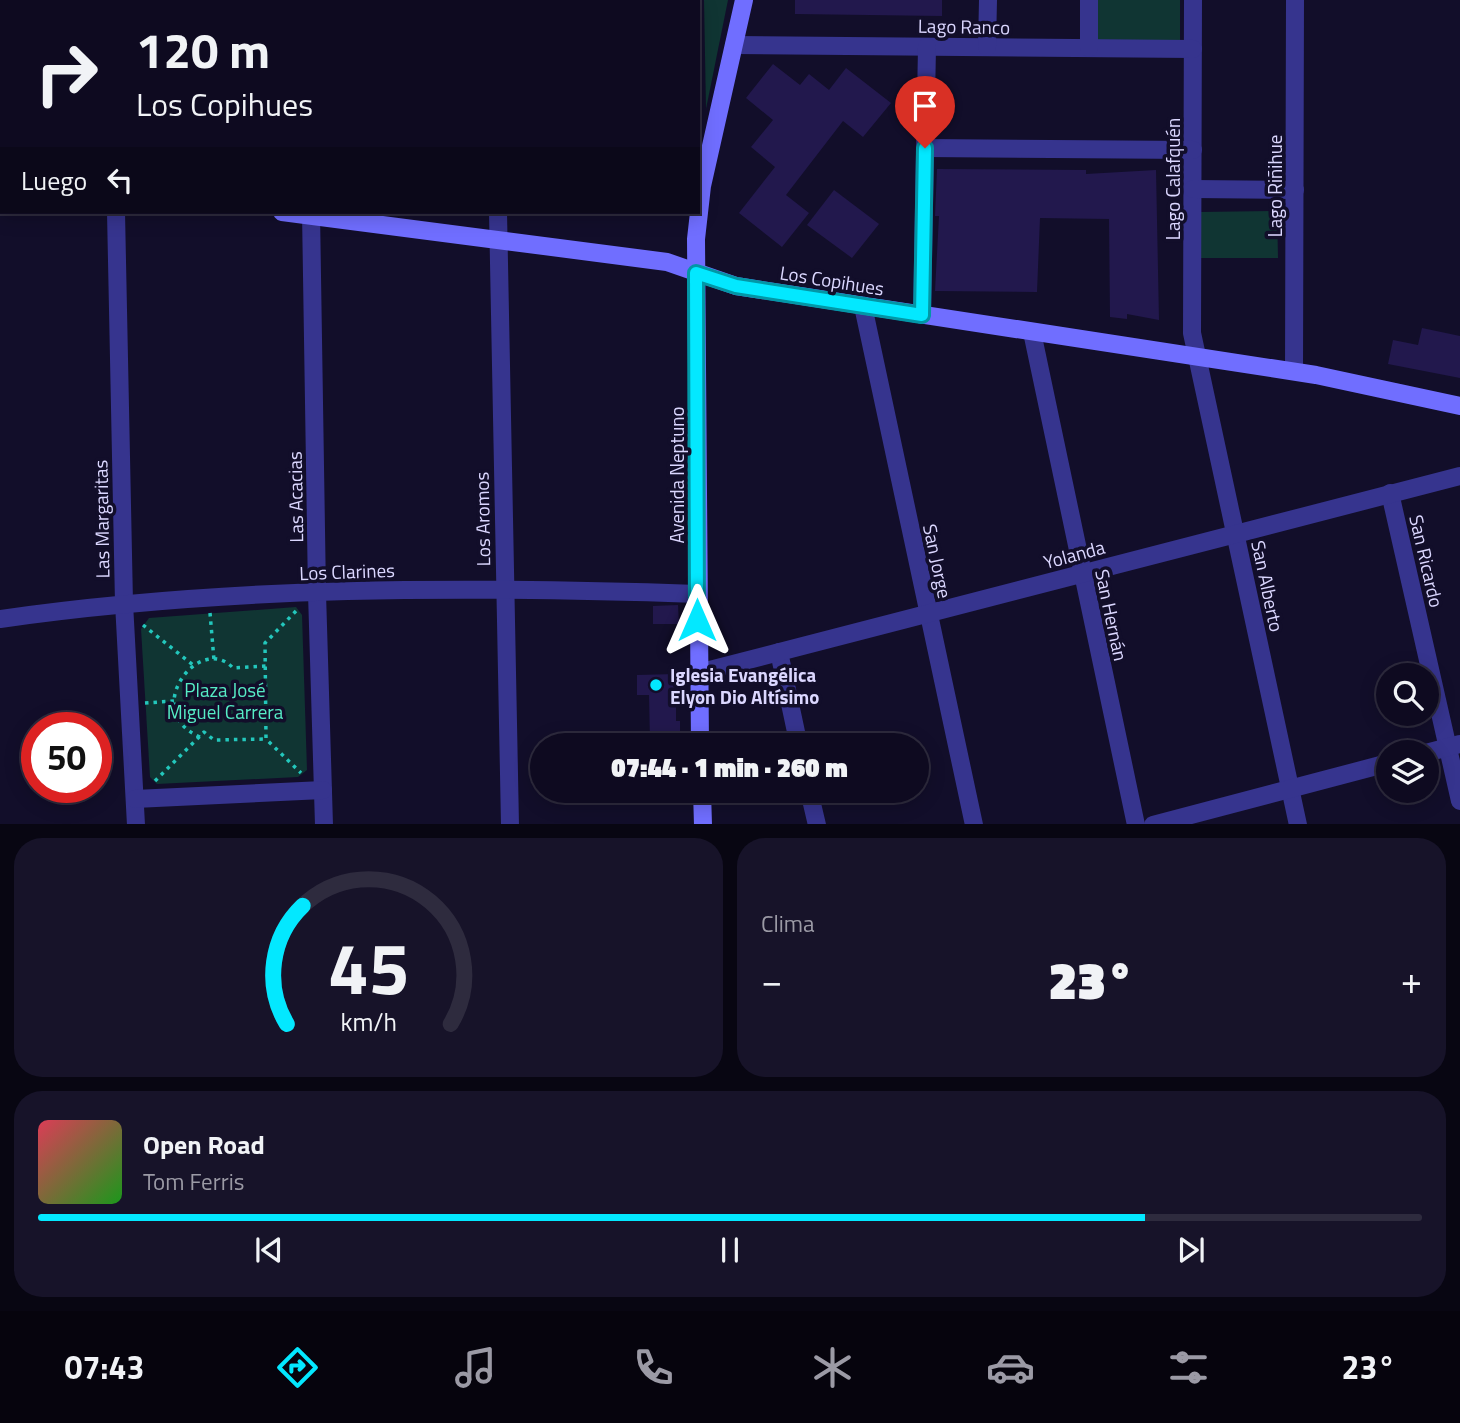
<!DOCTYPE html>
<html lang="es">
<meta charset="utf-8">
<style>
:root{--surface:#0e0a20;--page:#171329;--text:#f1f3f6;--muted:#9b9aa5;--line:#2e2b3e;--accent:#03e8ff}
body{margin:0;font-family:"Titillium Web",sans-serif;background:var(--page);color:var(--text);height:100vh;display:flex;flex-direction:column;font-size:26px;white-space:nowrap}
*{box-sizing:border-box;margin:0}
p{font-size:23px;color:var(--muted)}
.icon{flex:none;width:38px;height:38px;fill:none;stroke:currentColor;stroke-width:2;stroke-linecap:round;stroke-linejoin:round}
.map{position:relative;height:824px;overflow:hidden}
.side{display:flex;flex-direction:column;gap:14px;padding:14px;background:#080612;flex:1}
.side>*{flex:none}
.top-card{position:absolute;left:0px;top:0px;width:700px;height:214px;box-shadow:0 4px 18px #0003,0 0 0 2px var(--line);background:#0e0a20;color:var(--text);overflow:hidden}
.buttons{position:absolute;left:1376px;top:663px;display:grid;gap:14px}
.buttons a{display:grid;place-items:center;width:63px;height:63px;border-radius:50%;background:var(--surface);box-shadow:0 4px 18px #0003,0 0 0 2px var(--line);font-size:35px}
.speed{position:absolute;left:21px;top:712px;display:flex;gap:14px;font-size:35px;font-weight:700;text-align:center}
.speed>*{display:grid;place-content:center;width:91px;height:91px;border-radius:50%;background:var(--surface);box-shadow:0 4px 18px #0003,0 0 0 2px var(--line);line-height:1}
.speed .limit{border:10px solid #d22;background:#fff;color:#111}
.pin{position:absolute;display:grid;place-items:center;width:60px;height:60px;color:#fff;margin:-72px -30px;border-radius:50% 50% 50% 0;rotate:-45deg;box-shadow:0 0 7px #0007}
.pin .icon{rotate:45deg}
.me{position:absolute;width:77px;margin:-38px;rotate:0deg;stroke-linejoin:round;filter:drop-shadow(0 0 5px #0008)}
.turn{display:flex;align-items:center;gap:24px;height:147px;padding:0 21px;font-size:32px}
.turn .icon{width:91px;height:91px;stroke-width:2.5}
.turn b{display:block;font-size:49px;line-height:60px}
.then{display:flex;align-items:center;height:66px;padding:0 21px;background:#0003;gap:14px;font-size:26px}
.big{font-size:52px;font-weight:800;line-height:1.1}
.side .card{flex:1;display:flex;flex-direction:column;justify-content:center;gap:10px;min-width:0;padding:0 24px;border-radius:28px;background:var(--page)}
.side .dial{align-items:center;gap:0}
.dial svg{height:182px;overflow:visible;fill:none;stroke:var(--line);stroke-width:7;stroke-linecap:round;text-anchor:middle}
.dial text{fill:var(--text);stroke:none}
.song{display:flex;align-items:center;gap:21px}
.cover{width:84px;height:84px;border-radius:10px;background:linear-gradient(135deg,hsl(350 70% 55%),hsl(120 70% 35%))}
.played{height:7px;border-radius:4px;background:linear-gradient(90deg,var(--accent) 80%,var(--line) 80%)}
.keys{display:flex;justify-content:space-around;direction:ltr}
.heat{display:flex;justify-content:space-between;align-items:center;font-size:38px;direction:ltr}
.side .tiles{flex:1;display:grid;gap:14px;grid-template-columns:1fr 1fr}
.card:last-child{grid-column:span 2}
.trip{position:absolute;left:530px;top:733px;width:399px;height:70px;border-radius:35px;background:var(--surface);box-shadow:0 4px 18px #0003,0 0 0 2px var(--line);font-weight:800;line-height:70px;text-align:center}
.tabs{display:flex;height:112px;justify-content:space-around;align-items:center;background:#06040d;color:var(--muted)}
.tabs .icon{width:49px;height:49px}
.tabs .active{color:var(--accent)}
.tabs b{font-size:32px;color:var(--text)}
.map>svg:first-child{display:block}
</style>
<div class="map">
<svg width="1460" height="825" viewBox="0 0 1460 825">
<rect width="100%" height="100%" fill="#120e2a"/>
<g fill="#103533">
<path d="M704 0H728L706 109Z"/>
<path d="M1097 0H1180V42L1097 41Z"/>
<path d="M1277 211 1278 258H1201L1200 212Z"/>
<path d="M296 607 302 615 307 770 298 777 157 784 150 777 141 629 149 618Z"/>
</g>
<g fill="#22184d">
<path d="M795 0H942V16L795 14Z"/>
<path d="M773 64 800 85 809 74 829 90 846 68 891 103 863 137 843 121 786 195 809 213 782 247 739 213 775 167 751 147 773 120 746 98Z"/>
<path d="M937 169 1086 170V174L1156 170 1159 320 1127 314V319L1110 317 1109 219 1040 218 1037 292 935 291 939 216H935Z"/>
<path d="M834 190 879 224 852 258 807 225Z"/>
<path d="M1422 328 1460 336V378L1388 364 1393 340 1418 345Z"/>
<path d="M678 605 679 624H653V606Z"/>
<path d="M676 674V721H680V741H650L649 695H637V675Z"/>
</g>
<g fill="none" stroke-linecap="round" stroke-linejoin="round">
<g stroke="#23c7bc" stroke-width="3.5" stroke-dasharray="3.5 5" stroke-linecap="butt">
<path d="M296 611 265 643 266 739 301 773"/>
<path d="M210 613 214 660"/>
<path d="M143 625 193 665"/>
<path d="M145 703 174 701"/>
<path d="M200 737C139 711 200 632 233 668L266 666"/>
<path d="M155 781 204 732 214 740 266 739"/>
</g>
<g stroke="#36348e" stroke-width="18">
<path d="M496 0V2"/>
<path d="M691 0V2"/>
<path d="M1193 0 1192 333 1298 825"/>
<path d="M124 2V0"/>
<path d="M312 2V0"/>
<path d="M734 45 1193 49"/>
<path d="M987 47 988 0"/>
<path d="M1089 48V0"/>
<path d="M925 148 1193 150"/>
<path d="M1193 189 1295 190"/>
<path d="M116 212 124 603 136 825"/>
<path d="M311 212 317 593 324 825"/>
<path d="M498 212 510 825"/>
<path d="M863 306 974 825"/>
<path d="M922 315 927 47"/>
<path d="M1032 332 1136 825"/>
<path d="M1294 371 1295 0"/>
<path d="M1390 493 1460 801"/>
<path d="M0 619C230 586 465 586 697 594"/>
<path d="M779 652 799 746"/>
<path d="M698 673 1460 476"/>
<path d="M1426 753 1460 744"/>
<path d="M809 791 817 825"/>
<path d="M135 799 323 790"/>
<path d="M1153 825 1388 763"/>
</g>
<g stroke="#706eff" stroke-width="18">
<path d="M0 175H2"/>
<path d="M282 212 667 262 736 286 1316 375 1460 406"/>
<path d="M700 746 696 239 702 186 744 0"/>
<path d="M702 791 703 825"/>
</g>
</g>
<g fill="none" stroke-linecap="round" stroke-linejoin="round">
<g stroke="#0297a6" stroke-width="18">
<path id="route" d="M697 620 696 273 736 286 922 315 925 148"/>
</g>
<use href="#route" stroke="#03e8ff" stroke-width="12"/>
</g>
<circle fill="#03e8ff" stroke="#120e2a" stroke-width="2.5" cx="656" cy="685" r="7"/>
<g text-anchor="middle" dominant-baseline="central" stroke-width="7" stroke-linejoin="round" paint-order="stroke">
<g font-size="19" fill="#dbd7ff" stroke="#120e2a">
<text transform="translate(964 26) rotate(1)">Lago Ranco</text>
<text transform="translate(1172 179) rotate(-90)">Lago Calafquén</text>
<text transform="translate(1274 186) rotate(-90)">Lago Riñihue</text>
<text transform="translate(832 280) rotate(9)">Los Copihues</text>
<text transform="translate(676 475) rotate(-90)">Avenida Neptuno</text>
<text transform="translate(295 497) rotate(-91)">Las Acacias</text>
<text transform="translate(101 519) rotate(-91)">Las Margaritas</text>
<text transform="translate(482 519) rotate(-91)">Los Aromos</text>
<text transform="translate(1074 554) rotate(-15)">Yolanda</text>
<text transform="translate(938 561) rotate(78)">San Jorge</text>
<text transform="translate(1427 561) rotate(77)">San Ricardo</text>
<text transform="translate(347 571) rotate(-2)">Los Clarines</text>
<text transform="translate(1268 586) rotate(78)">San Alberto</text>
<text transform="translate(1112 615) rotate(78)">San Hernán</text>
</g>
<g font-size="19" font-weight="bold" fill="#dbd7ff" stroke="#120e2a" text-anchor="start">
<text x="670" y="674">Iglesia Evangélica<tspan x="670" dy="22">Elyon Dio Altísimo</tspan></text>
</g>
<g font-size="19" fill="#56ecc5" stroke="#120e2a">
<text x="225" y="689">Plaza José<tspan x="225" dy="22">Miguel Carrera</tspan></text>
</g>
</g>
</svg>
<div class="buttons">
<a><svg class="icon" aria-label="search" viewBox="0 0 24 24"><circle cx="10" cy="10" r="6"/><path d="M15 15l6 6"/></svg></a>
<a><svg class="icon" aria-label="layers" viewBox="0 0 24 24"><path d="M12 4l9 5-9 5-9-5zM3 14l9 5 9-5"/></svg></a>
</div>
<div class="speed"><div class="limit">50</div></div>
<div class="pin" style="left:925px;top:148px;background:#d93025"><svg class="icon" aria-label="arrive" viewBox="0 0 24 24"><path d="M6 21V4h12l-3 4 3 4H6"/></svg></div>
<svg class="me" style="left:697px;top:620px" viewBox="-20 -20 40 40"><path d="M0-17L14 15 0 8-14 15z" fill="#03e8ff" stroke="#fff" stroke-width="4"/></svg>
<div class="trip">07:44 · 1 min · 260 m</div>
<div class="top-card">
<div class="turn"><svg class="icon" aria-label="right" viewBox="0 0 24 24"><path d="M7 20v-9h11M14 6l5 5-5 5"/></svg><div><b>120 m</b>Los Copihues</div></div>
<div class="then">Luego<svg class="icon" aria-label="left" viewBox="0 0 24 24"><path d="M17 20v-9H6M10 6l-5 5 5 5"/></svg></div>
</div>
</div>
<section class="side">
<div class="tiles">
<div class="card dial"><svg viewBox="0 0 100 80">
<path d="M14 69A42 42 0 1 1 86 69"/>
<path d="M14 69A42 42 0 0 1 21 17" stroke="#03e8ff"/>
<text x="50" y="56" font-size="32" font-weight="700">45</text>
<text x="50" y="72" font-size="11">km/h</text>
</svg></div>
<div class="card"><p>Clima</p>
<div class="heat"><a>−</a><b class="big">23°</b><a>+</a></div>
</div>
<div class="card">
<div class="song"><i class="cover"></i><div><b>Open Road</b><p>Tom Ferris</p></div></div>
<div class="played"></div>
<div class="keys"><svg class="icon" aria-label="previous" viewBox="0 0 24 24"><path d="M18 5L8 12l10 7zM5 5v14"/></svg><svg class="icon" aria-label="pause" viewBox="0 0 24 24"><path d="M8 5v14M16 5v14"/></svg><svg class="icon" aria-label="next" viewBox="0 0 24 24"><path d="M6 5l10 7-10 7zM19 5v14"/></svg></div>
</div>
</div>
</section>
<nav class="tabs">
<b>07:43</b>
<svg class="icon active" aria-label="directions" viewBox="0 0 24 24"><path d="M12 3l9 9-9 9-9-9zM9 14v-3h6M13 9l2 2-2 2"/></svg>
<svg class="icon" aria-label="music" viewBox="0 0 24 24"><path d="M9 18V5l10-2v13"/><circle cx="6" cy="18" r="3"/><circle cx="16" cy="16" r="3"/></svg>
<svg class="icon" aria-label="phone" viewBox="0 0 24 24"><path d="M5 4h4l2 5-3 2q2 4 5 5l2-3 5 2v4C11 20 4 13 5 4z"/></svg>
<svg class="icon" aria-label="climate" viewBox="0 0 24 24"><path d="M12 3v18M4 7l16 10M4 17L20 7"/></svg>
<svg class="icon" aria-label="car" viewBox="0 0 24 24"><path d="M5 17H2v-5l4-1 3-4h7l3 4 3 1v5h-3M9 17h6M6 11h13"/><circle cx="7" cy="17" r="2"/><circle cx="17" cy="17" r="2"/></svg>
<svg class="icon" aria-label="filters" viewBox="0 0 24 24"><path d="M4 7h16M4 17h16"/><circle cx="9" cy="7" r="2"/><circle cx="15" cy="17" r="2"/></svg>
<b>23°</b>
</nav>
